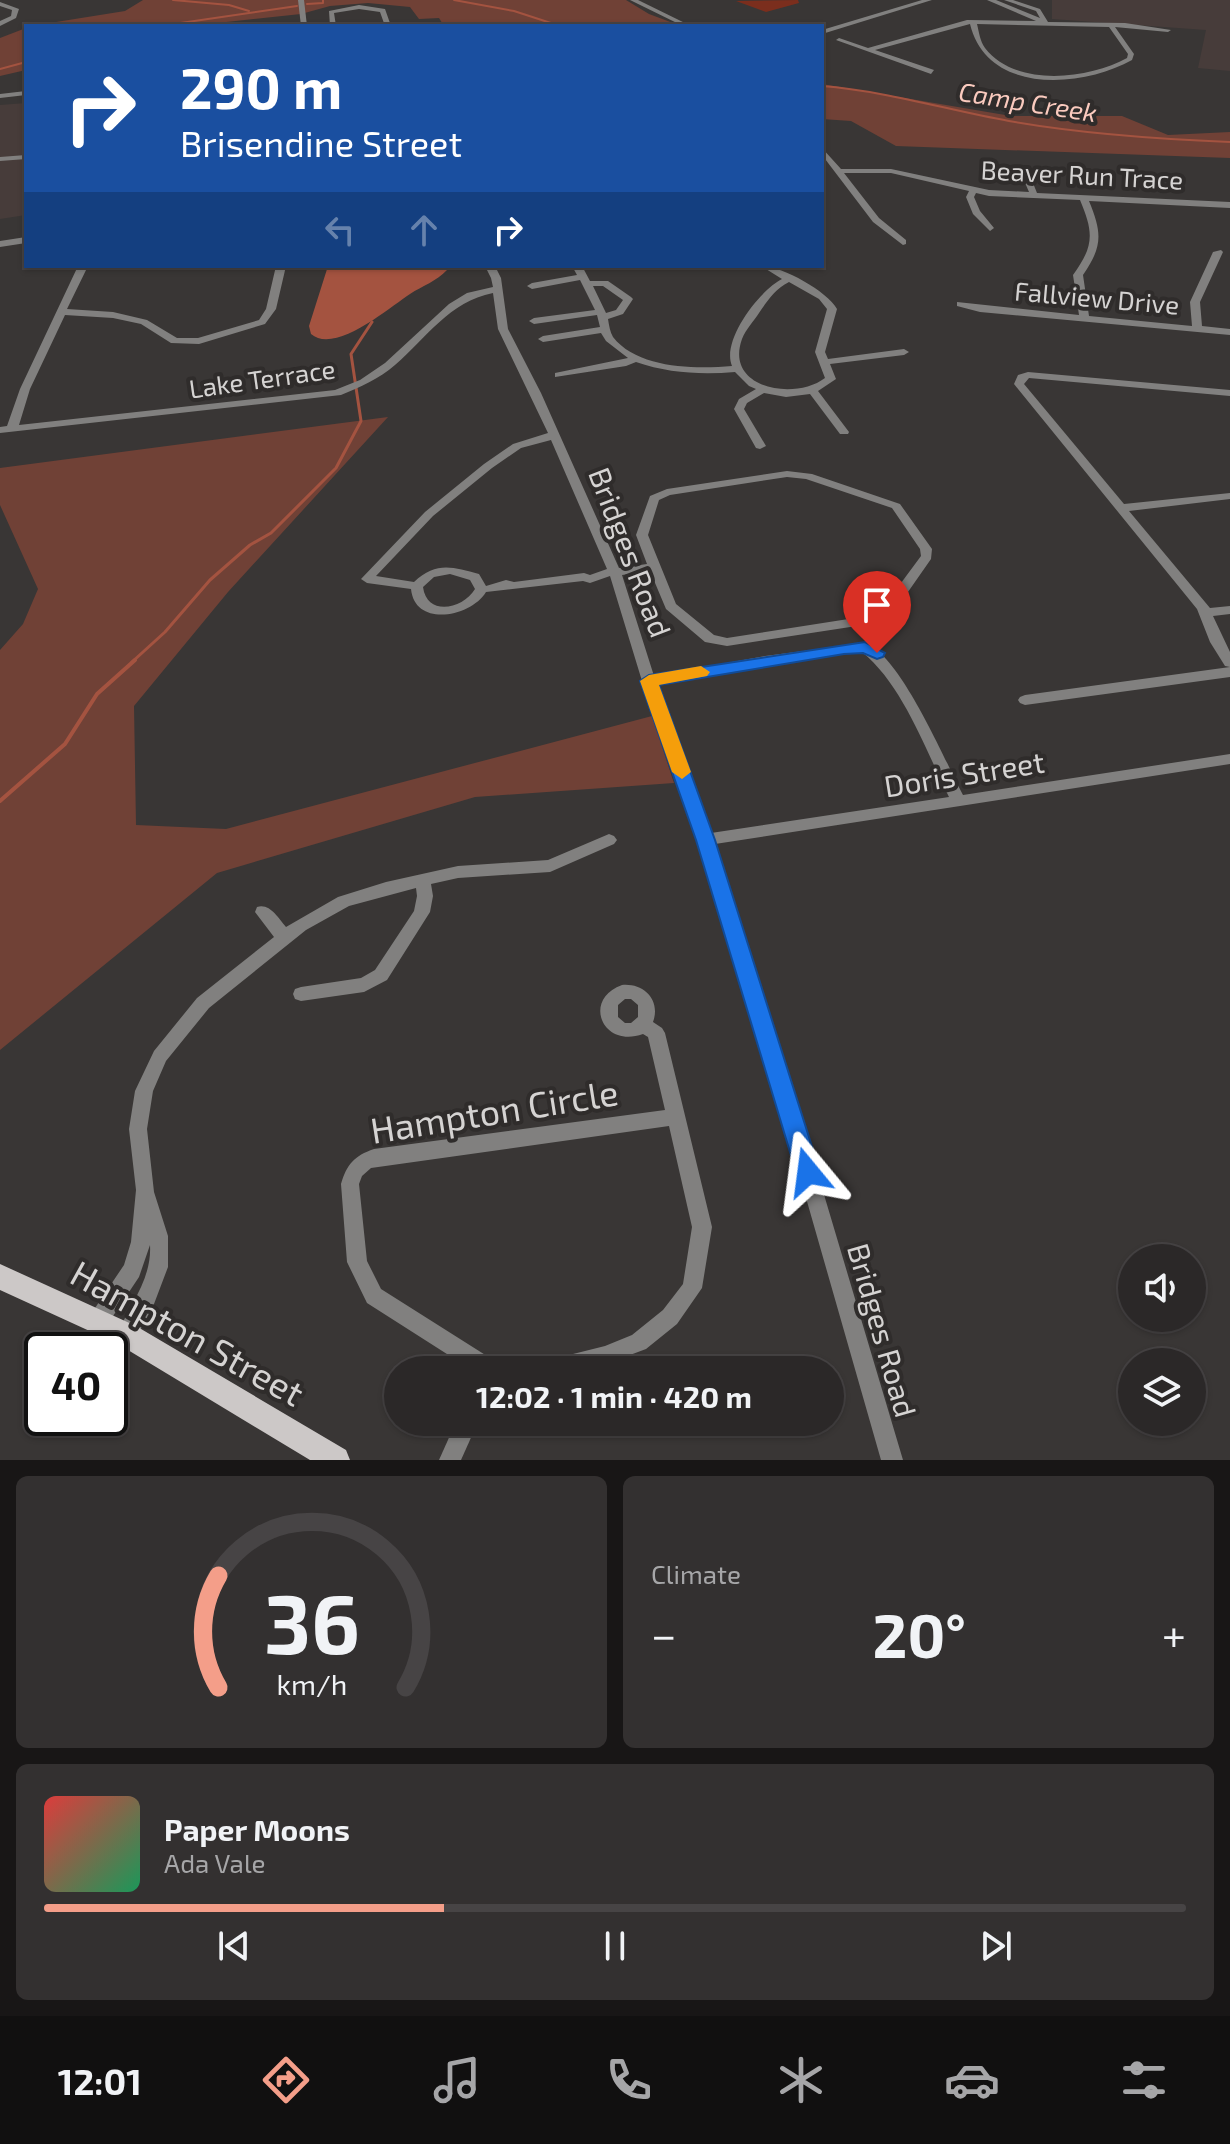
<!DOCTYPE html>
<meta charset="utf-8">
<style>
:root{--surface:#2b2828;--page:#333030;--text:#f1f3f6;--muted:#a6a6a8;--line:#474445;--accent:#f49e89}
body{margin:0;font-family:"Exo 2",sans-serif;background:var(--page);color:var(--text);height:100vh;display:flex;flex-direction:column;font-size:30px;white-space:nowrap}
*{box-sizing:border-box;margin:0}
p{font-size:26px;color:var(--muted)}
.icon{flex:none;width:44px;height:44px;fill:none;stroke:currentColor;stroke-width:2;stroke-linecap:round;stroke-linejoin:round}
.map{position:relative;height:1460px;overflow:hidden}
.side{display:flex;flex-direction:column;gap:16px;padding:16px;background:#181616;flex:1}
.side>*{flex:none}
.guide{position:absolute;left:24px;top:24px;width:800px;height:244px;border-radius:0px;box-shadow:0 2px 6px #0004,0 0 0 2px var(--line);background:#1a4fa0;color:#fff;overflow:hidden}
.tools{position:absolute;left:1118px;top:1244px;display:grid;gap:16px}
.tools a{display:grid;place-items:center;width:88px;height:88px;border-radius:50%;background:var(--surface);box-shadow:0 2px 6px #0004,0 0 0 2px var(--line);font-size:40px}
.speed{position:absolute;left:24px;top:1332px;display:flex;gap:16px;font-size:40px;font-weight:700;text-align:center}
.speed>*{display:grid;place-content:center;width:104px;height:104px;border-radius:50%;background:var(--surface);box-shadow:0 2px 6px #0004,0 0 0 2px var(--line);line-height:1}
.speed .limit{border:4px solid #111;border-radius:12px;background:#fff;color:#111}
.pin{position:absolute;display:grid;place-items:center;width:68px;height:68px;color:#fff;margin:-82px -34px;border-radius:50% 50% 50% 0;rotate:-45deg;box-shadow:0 0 8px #0007}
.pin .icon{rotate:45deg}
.me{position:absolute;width:88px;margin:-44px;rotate:344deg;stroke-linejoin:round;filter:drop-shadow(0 0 6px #0008)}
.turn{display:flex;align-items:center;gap:28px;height:168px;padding:0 24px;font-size:36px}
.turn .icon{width:104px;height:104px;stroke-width:2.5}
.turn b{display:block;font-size:56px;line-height:68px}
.lanes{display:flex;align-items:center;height:76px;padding:0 24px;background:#0003;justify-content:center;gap:40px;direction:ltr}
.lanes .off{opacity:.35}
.big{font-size:60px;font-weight:700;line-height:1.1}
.side .tile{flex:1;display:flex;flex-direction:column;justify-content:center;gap:12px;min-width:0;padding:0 28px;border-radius:12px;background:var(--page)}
.side .dial{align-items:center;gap:0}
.dial svg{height:208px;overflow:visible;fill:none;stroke:var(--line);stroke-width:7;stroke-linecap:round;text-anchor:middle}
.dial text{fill:var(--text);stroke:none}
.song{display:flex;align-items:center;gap:24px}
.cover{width:96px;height:96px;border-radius:12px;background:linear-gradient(135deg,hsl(0 70% 55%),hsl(150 70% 35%))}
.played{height:8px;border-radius:4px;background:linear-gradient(90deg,var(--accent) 35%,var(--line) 35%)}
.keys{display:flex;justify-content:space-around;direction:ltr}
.heat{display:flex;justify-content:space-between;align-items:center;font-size:44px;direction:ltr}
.side .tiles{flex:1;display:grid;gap:16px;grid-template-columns:1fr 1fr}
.tile:last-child{grid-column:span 2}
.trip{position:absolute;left:384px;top:1356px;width:460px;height:80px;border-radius:40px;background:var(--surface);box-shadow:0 2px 6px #0004,0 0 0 2px var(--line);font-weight:700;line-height:80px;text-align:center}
.tab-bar{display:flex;height:128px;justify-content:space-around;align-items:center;background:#111010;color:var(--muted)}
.tab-bar .icon{width:56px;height:56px}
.tab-bar .selected{color:var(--accent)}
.tab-bar b{font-size:36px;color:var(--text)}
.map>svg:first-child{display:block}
</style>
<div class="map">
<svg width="1230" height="1460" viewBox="0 0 1230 1460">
<rect width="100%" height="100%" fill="#393635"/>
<g fill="#473c3a">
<path d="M1052 0H1230V71L1198 68 1206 30 1052 19Z"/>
<path d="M26 103V215L0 219V105Z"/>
</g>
<g fill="#704136">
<path d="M143 0H626L649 14 681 26H444L439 18 419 19 410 7 368 3 330 6 301 14 190 26H31L125 11Z"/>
<path d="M26 28V70L0 76V38Z"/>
<path d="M822 84 1011 116H1122L1168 135 1230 132V158L896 146 851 121 822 119Z"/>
<path d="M388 417 228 592 134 706 136 825 226 829 652 716 674 783 475 797 217 873 0 1050V650L23 624 38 589 0 505V468Z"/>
</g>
<path fill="#a45340" d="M328 266H445L447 270C437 281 422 286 410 294 390 307 335 355 311 334L309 326Z"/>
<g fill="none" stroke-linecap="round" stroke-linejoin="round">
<g stroke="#a45340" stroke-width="2">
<path d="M173 0 229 5 249 11"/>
<path d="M454 0 514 11 560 26"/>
<path d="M307 4 323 3V0"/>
<path d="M160 26 297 6"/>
<path d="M0 69 26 62"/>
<path d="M822 86C886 91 947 110 1009 121 1082 134 1156 139 1230 142"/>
</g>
<path stroke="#a45340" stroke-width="3" d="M132 662 165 632 210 580 250 545 271 533 336 468 361 421 351 354 372 322"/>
<path stroke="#a45340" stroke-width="4" d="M0 801 65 744 97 694 135 660"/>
</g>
<path fill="#7b2e1d" d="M798 0 799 3 766 12 736 1Z"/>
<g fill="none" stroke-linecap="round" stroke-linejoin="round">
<g fill="#81807f" fill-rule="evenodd">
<path d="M298 0H304L307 26H301Z"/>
<path d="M630 0H638L691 26H683Z"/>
<path d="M922 0H932L822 34V30Z"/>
<path d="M987 0H996L1040 18 1036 11 1004 0H1013L1040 9 1048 22 1125 23 1171 30 1168 32 1115 27 1134 54 1132 60C1082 88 987 95 970 24L875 50 934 70 931 74 836 40 839 38 868 48 967 20 1036 21ZM977 24 1109 27 1128 54 1127 58C1089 79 1016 88 985 48 980 41 979 32 977 24Z"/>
<path d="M0 2 19 9 16 18 0 26V21L11 16 12 10 0 6Z"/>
<path d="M359 5 385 9 391 26H385L380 12 359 9 334 13 336 26H330L329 11Z"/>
<path d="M424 23H428L429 26H423Z"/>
<path d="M26 91V95L0 98V94Z"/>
<path d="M822 148 841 169H891L989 190 1029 192 1023 178 1027 176 1031 178 1037 193 1230 202V208L1089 201C1102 233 1103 246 1083 275L1089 316 1192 326 1190 302 1213 252 1221 250 1223 252 1200 302 1202 326 1230 329V335L980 312 957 306V302L1079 315 1073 275C1094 246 1094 233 1080 200L989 196 976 193 974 197 980 211 994 228 990 231 973 214 966 197 969 191 891 173H844L879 218 906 240V244L903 245 873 222 822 155Z"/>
<path d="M26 155V159L0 161V157Z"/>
<path d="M26 237V243L0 247V241Z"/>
<path d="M78 266H88L67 309 113 312 147 320 177 338H198L259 320 266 309 276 266H286L276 309 265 324 199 344 171 343 141 324 113 318 65 315 30 389 19 425 335 390 360 380 385 363 449 304 467 293 493 287 491 278 485 266H495L501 278 508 329 541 393 619 568 647 564 636 535 650 496 667 489 787 471 812 474 900 504 932 549 931 559 894 612 883 622 727 646 705 642 666 609 650 571 622 575 654 676 765 656 865 643C901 656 944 759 963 795L1230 754V764L715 844 800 1114 903 1460H881L782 1114 698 840 642 681 610 576 590 583 583 581 486 592C471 617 415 628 411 589L367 583 361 579 425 512 484 464 513 444 548 433 498 329 493 293C449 302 427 337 395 365 379 379 360 387 341 395L0 433V427L7 426 20 389ZM551 440 607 569 590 575 584 573 514 582 506 580 486 586 479 574C453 567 436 561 414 582L376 576 433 516 492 468 521 448ZM787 477 806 479 892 508 920 549 921 556 884 606 874 615 727 638 714 635 676 604 648 535 659 500 670 495ZM450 574 470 580 475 589C463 609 427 617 423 587L434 577ZM862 652C903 685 926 751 949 797L711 833 657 684 765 664Z"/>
<path d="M572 266H582L590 281H608L631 297 633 299 623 314 608 319C609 325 610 332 613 337 638 369 695 369 732 366 721 340 760 290 782 279L761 266C782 266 827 291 837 309L825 352 828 359 904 349 909 352 904 355 830 364 836 379 818 391 849 432 848 434H840L810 394 786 397 764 393 747 403 744 409 766 446 760 449 756 448 734 409 739 399 756 389 749 386 735 372C701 375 668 373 636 362L626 366 555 377V373L628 358 606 341 601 333 543 342 538 339 543 336 600 327 597 315 534 324 529 321 534 318 595 310 580 280 532 289 527 286 532 283 577 275ZM789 282 819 299 827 309 815 352 825 378C795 401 724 389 742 339 746 329 754 321 759 313 768 300 775 289 789 282ZM593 286H603L623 300 616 310 606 313Z"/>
<path d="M727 266H749C744 270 732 270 727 266Z"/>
<path d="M1028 372 1230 390V396L1029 378 1024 384 1124 504 1230 493V499L1129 511 1210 608 1230 606V614L1213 616 1230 652V677L1025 705 1020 703 1018 700 1020 697 1025 695 1230 667 1225 666 1210 642 1197 609 1014 384 1018 375Z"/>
<path d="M609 834 614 836 617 840 614 844 550 872 458 878 431 884 433 896 430 912 387 980 364 992 301 1001 295 999 293 994 295 989 301 987 361 978 375 970 414 911 417 896 416 888 349 906 306 930 209 1008 166 1061 153 1091 147 1129 154 1192 168 1236V1267L154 1304 134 1342 127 1345 120 1342 117 1335C129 1305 152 1280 150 1245L139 1277 105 1328 98 1331 91 1328 88 1321 91 1314 124 1265 131 1242 136 1190 129 1129 135 1091 154 1051 197 998 274 937 255 912 257 907C270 903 278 918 286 927L338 897 386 882 458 866 548 860Z"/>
<path d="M622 985C644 983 661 1000 653 1022L662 1028 665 1033 712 1227 702 1288 677 1324 646 1349 590 1370H539L542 1363 549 1360 605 1346 632 1335 663 1310 683 1284 692 1227 669 1126 371 1168 362 1176 359 1184 367 1261 381 1289 498 1363 501 1370H472L367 1303 347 1262 341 1184C347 1164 354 1156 374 1149L665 1110 648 1037 643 1034C602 1049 582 999 622 985ZM625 999H631L638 1005V1017L631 1023H625L618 1017V1005Z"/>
<path d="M456 1422H478L461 1460H439Z"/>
</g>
<path fill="#ccc8c7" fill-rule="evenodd" d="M0 1264 136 1326 346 1450 350 1460H310L118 1344 0 1290Z"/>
</g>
<path fill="#1a73e8" stroke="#114b97" stroke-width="2" d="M865 642 885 653 883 657 877 659 863 653 844 654 659 685 715 840 820 1172 816 1180 808 1183 799 1180 796 1172 696 840 640 681 649 675Z"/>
<path fill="#f59e0b" d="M701 666 710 672 707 676 659 685 691 772 682 779 672 772 640 681 649 675Z"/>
<g text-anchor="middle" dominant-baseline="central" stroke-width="8" stroke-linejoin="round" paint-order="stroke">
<g font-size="26" font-style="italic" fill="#facabe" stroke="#2f2c2b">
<text transform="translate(1028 101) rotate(9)">Camp Creek</text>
</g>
<g font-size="26" fill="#d5d3d2" stroke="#2f2c2b">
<text transform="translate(1082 174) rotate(3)">Beaver Run Trace</text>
<text transform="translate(1097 297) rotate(5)">Fallview Drive</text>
<text transform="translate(262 378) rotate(-8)">Lake Terrace</text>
</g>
<g font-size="30" fill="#d5d3d2" stroke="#2f2c2b">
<text transform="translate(631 552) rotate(69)">Bridges Road</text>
<text transform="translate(964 773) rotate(-9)">Doris Street</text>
<text transform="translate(883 1330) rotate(74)">Bridges Road</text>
</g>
<g font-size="36" fill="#d5d3d2" stroke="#2f2c2b">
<text transform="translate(494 1110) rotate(-9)">Hampton Circle</text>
<text transform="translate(188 1332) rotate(29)">Hampton Street</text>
</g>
</g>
</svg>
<div class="tools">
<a><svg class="icon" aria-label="sound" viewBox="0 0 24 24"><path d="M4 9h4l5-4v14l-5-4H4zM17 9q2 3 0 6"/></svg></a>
<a><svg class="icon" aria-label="layers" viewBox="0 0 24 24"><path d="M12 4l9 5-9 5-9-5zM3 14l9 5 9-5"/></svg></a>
</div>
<div class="speed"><div class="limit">40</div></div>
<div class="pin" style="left:877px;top:653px;background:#d93025"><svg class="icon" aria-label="arrive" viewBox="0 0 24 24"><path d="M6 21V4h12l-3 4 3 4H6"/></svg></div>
<svg class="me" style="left:808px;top:1172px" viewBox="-20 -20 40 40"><path d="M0-17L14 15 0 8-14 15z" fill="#1a73e8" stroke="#fff" stroke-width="4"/></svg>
<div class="trip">12:02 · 1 min · 420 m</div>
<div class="guide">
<div class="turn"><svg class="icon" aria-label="right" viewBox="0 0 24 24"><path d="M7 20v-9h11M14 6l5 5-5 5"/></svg><div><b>290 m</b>Brisendine Street</div></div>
<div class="lanes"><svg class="icon off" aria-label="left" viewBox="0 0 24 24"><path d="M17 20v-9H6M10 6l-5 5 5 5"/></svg><svg class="icon off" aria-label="ahead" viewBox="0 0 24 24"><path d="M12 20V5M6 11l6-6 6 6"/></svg><svg class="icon" aria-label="right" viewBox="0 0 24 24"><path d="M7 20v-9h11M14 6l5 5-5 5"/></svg></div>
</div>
</div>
<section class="side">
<div class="tiles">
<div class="tile dial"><svg viewBox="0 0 100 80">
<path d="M14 69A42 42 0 1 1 86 69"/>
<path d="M14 69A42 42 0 0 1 14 26" stroke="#f49e89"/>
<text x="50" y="56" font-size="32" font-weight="700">36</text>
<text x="50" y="72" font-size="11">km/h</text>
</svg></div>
<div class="tile"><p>Climate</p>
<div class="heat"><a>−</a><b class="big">20°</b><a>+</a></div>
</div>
<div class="tile">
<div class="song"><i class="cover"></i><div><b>Paper Moons</b><p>Ada Vale</p></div></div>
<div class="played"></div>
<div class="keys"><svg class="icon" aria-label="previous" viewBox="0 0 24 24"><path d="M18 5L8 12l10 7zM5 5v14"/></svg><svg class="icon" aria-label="pause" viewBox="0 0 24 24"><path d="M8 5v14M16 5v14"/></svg><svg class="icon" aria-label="next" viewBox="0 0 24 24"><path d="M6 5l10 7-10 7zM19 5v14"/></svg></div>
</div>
</div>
</section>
<nav class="tab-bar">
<b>12:01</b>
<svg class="icon selected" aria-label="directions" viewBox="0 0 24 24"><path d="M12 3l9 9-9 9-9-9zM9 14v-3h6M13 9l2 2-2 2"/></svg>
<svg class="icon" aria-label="music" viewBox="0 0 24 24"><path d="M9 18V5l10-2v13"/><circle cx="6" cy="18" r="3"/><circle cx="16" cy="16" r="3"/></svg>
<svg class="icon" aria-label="phone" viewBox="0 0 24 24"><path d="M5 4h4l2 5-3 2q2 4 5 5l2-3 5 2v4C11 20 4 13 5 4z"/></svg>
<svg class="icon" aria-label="climate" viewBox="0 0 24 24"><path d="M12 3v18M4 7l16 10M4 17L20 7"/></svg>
<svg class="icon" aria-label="car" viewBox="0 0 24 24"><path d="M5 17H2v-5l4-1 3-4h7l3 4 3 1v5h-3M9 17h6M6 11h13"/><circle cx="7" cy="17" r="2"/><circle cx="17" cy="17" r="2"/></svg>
<svg class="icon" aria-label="filters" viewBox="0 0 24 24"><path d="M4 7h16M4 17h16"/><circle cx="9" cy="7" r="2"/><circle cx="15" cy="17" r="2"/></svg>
</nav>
